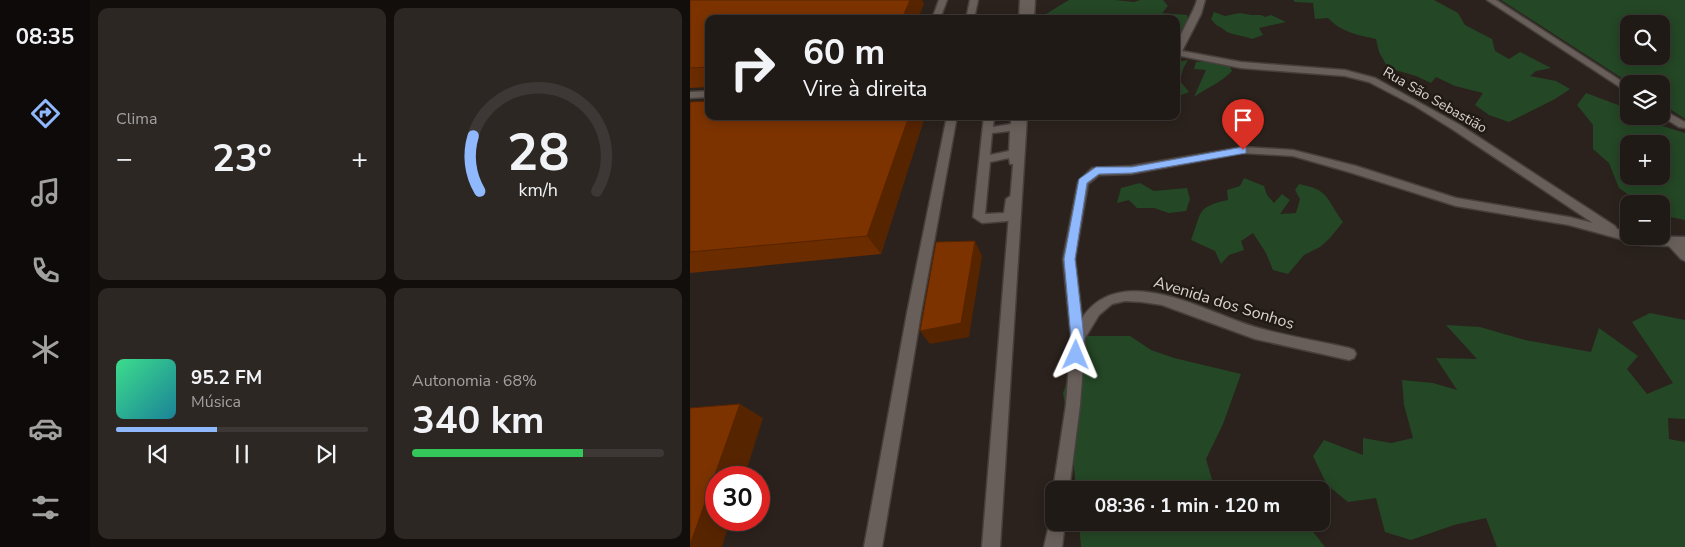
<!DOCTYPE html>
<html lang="pt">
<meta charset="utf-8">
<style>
:root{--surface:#201a16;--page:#2d2723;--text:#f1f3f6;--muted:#a2a1a1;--line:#3d3835;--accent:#90b8fd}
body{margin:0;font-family:"Nunito Sans",sans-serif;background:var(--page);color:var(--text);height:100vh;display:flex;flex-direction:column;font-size:19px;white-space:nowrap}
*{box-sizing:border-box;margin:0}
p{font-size:16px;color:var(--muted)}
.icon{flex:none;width:28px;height:28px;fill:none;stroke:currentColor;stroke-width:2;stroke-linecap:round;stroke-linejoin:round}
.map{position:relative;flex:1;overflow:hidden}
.sheet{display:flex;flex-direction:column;gap:8px;padding:8px;background:#120e0c;width:600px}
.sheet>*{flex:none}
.hud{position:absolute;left:15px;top:15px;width:475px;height:105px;border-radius:10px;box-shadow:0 2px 12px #0003,0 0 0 1px var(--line);background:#201a16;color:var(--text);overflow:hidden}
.tools{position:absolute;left:930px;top:15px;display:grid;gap:10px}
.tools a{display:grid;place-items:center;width:50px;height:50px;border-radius:10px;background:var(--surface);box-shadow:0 2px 12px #0003,0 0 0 1px var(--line);font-size:25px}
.speed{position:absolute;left:15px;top:466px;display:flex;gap:10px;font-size:25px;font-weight:700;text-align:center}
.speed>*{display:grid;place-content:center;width:65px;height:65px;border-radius:50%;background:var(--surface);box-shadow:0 2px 12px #0003,0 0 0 1px var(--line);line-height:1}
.speed .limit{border:8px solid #d22;background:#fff;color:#111}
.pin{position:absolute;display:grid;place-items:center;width:42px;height:42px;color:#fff;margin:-51px -21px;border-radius:50% 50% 50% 0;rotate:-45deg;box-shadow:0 0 5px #0007}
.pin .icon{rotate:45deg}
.me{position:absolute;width:55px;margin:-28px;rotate:1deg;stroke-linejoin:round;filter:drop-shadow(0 0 4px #0008)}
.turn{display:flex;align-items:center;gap:18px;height:105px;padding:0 15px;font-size:22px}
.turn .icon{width:65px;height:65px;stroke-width:2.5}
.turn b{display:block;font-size:35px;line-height:42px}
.big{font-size:38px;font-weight:700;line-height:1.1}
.sheet .card{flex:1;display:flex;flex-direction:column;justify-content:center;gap:8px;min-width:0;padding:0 18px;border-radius:10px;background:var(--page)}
.sheet .dial{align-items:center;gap:0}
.dial svg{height:130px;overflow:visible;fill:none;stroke:var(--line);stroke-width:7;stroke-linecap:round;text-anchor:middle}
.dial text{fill:var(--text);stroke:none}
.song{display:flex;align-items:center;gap:15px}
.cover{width:60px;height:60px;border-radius:8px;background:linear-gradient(135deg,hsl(150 70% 55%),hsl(190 70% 35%))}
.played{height:5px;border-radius:2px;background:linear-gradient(90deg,var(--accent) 40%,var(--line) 40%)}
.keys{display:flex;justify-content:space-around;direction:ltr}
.heat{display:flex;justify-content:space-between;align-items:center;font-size:28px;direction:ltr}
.charge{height:8px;border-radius:4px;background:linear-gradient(90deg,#34c759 68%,var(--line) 0)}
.sheet .tiles{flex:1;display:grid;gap:8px;grid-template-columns:repeat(2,1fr)}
.trip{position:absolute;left:355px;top:481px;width:285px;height:50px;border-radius:10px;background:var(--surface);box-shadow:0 2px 12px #0003,0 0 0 1px var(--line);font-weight:700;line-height:50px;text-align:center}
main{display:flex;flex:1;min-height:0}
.tabs{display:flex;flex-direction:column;width:90px;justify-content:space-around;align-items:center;background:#0d0a09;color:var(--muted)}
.tabs .icon{width:35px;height:35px}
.tabs .on{color:var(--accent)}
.tabs b{font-size:22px;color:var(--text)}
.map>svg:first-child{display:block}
</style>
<main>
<nav class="tabs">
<b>08:35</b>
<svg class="icon on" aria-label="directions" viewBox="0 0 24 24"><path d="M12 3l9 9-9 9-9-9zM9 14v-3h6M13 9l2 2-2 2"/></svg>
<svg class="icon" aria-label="music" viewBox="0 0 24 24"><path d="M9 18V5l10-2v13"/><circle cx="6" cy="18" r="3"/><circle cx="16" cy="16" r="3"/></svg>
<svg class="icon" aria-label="phone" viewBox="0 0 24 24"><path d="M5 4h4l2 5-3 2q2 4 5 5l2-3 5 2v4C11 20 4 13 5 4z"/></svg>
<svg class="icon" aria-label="climate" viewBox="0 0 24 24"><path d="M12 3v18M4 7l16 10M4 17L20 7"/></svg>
<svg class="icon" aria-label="car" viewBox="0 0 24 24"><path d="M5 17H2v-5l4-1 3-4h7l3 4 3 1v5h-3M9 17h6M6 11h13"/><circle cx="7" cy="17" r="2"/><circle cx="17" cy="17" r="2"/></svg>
<svg class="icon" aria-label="filters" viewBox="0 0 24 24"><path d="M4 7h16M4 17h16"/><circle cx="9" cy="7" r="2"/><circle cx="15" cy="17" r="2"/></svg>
</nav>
<section class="sheet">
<div class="tiles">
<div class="card"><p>Clima</p>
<div class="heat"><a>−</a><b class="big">23°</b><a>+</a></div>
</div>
<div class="card dial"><svg viewBox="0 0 100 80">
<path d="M14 69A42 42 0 1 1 86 69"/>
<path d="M14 69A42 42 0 0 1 10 35" stroke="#90b8fd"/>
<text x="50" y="56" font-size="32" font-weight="700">28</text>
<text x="50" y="72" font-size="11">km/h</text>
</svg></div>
<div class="card">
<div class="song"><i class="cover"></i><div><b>95.2 FM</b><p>Música</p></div></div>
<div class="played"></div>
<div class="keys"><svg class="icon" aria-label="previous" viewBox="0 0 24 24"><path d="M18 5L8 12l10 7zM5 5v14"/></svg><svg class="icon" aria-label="pause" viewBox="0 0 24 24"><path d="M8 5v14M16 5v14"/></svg><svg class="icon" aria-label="next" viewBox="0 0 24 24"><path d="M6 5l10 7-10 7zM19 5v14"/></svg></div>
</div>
<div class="card"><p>Autonomia · 68%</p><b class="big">340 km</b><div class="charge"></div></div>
</div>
</section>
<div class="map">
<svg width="995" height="547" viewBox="0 0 995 547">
<rect width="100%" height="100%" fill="#2b221d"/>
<g fill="#244725" fill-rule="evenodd">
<path d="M379 0H425L444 2 450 0H473L478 6 472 13 497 15 498 21 486 38V19H381L373 14H356Z"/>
<path d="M603 0H744L768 13 775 25 802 39 805 51 819 59 830 52 861 68 846 71 840 76 866 81 880 89 865 99 819 122 799 115 785 105 793 93 765 86 746 77 741 83 726 76 698 68 689 52 686 39C667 35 651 32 638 18L625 19 623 3 605 2Z"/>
<path d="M811 0H995V119L971 103V84H941ZM939 24H971V56H939Z"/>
<path d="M524 12 535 16 550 13 561 15H571L575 17 581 15 596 22 569 28 573 35 562 39C555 36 543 35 537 32 533 29 531 27 526 25L521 19Z"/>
<path d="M498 60 493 69 490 81 499 92 486 97V62Z"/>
<path d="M519 61 539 65 542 71C532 82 518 87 504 97L516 70 504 69 506 62Z"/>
<path d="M896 93 939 109V116H952L969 125 995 133V220L971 215V204H952L929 188 919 163 903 149V125L887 105ZM939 144H971V176H939Z"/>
<path d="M554 178 574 186 577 195 584 203 592 194 600 200 590 214 606 213 610 199 605 190 609 184C640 190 636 199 653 222L640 238 630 247 614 255 598 274 583 270 576 253 563 233 551 241 554 250 539 255 531 264 525 251 501 240C512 213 505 207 538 200L537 190 550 186Z"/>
<path d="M450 183 464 191 497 188 500 199 496 211 479 213 464 208H447L439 200 427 203 431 188Z"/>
<path d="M960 313 995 320V419L978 418 979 439 995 442V547H807L796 518 764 525 721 540 695 532 686 498 658 502 637 485 623 456 634 440 673 455V438L701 443 723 438 714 405 712 380 743 383 767 390 746 358 787 359 756 325 790 327 835 340 901 352 909 328 948 356 937 369 957 394 983 383 942 322Z"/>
<path d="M393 336H440L461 350 484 358 551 374 533 424 516 459 525 490H386L382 446 373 393Z"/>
<path d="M389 523H616L635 547H391Z"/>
</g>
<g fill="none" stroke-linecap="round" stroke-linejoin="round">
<g stroke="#463f3c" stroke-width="3">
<g id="service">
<path d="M249 0H257L250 19H242Z"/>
<path d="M280 0H288L284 19H276Z"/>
<path d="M330 0H338L337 19H329Z"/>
<path d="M19 91V97L0 98V92Z"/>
<path d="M257 116H267L231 313 192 547H174L217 313Z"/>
<path d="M294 116H304L303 127 321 124V116H331L328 164H320L319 158 300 162 295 214 314 213 316 199 322 195 328 199 327 210 322 220 318 221 292 223 283 217ZM320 131 319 151 300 155 302 133Z"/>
</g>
</g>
<g stroke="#463f3c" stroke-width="3">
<g id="minor">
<path d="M337 0H345L344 19H336Z"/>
<path d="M507 0H515L511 14 492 51 551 62 655 70 685 78 770 125 925 226 927 229 939 232V236L995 237V261L991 259 979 246 952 245 879 225 766 206 659 172 603 156 553 153 441 174 409 175 398 184 385 259 392 318C431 260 515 312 565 327 596 336 628 341 659 348L664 350 666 354 664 358 659 360 565 339 472 305 452 302 435 301 422 304 409 315 395 338 390 405 379 490H364V492L363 490 376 405 381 338 373 259 388 182 402 168 441 166 553 147 603 150 666 166 766 198 879 217 903 223 762 129 725 106 679 82 655 76 551 68 486 55C486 36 502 18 507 0Z"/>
<path d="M797 0H806L939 86V93Z"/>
<path d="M971 109 995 122V128L989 127 971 116Z"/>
<path d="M327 116H337L310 547H292Z"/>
<path d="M364 515V522H375L372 547H354L361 516Z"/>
</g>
</g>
<use href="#service" fill="#695f5a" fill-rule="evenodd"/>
<use href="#minor" fill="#695f5a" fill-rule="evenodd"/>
</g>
<g fill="#6b2c00">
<path d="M0 0 234 4 19 19V87L0 88Z"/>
<path d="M0 102 235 116 191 254 0 273Z"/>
</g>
<g fill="#572400">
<path d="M220 0H232L234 4 228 19H212Z"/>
<path d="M219 116H235L191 254 177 236Z"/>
<path d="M285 241 292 256 279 337 240 344 230 331Z"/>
<path d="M50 404 73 418 54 478H26V520H40L32 547H0V545Z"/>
</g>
<g fill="#7c3300" stroke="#572400">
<path d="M0 0H220L212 19H19V67L0 68Z"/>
<path d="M19 101V116H219L177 236 0 252V102Z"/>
<path d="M285 241 271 323 230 331 246 242Z"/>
<path d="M50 404 0 545V408Z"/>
</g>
<path fill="#90b8fd" stroke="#5e78a4" d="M553 147 556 148V153L442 173 409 174 397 183 385 259 394 338 391 359 386 360 382 359 380 355 381 338 374 259 389 179 406 167H442Z"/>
<g text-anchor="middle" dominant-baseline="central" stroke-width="5" stroke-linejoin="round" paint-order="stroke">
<g font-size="14" fill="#d8d2cf" stroke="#211914">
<text transform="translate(745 100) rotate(30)">Rua São Sebastião</text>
</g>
<g font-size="16" fill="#d8d2cf" stroke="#211914">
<text transform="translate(534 303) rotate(17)">Avenida dos Sonhos</text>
</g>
</g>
</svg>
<div class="tools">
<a><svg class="icon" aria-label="search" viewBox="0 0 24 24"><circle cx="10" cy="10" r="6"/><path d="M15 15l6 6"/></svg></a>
<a><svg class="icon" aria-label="layers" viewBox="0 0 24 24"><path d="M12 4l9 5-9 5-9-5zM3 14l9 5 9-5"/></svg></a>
<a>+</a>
<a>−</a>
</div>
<div class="speed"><div class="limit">30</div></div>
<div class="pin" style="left:553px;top:150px;background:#d93025"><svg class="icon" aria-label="arrive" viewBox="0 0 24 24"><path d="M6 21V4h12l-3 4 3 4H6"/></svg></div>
<svg class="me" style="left:386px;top:355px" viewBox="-20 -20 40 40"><path d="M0-17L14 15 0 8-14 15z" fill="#90b8fd" stroke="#fff" stroke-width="4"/></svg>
<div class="trip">08:36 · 1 min · 120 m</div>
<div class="hud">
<div class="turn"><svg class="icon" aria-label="right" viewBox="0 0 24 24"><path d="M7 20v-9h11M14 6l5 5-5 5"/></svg><div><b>60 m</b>Vire à direita</div></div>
</div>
</div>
</main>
